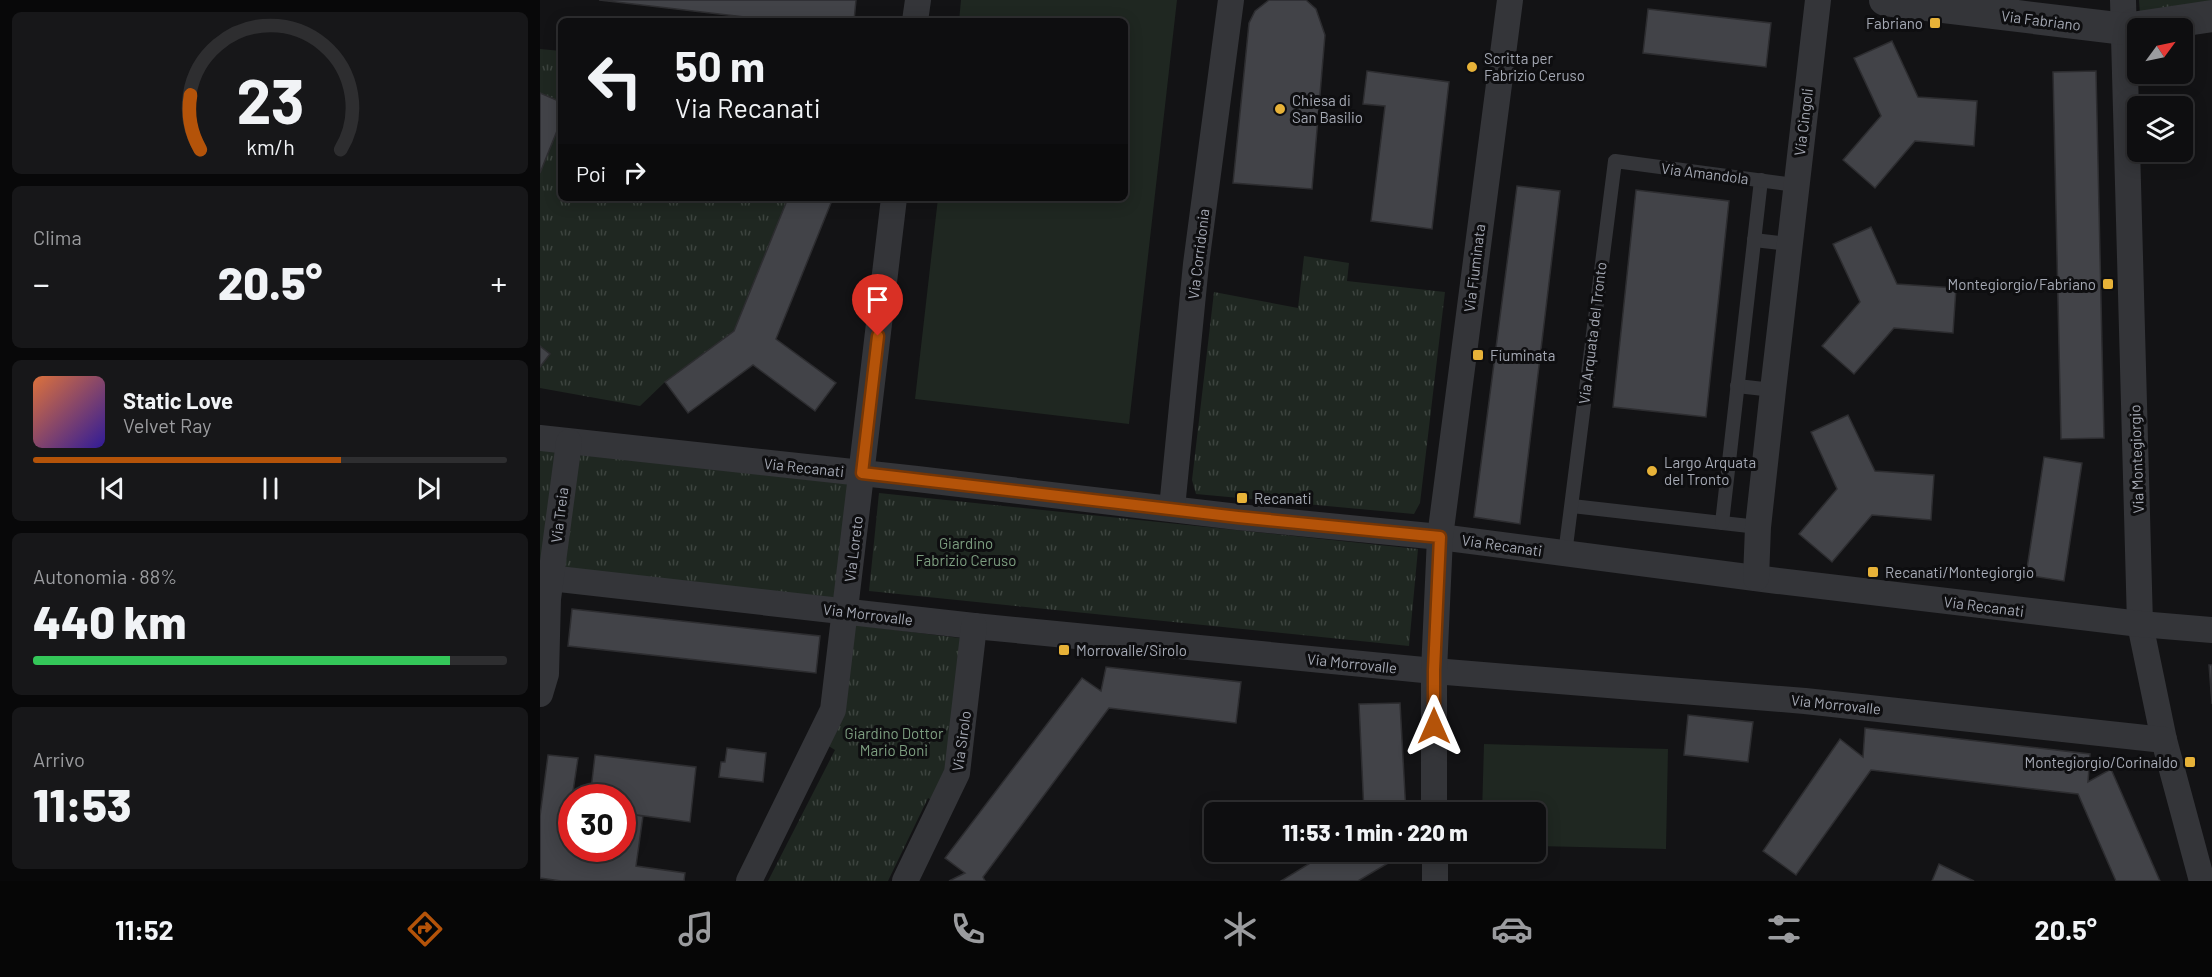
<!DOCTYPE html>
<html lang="it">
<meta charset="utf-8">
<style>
:root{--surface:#0e0e10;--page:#171719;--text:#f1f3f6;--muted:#9b9c9f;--line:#2e2e30;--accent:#b45309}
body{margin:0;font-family:Barlow,sans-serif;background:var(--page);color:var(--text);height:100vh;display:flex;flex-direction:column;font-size:22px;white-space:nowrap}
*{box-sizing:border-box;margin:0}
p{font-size:20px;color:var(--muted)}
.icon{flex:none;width:33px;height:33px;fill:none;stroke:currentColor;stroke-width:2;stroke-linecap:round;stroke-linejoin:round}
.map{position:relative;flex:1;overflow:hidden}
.sheet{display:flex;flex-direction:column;gap:12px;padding:12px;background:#080809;width:540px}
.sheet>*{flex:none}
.hud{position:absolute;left:18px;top:18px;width:570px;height:183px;border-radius:9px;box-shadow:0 3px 15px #0003,0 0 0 2px var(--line);background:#0e0e10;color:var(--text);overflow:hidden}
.needle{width:39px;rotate:57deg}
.fabs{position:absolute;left:1587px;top:18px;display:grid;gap:12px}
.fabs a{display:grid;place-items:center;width:66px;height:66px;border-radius:9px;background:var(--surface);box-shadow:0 3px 15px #0003,0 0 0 2px var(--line);font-size:30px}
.speed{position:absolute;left:18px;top:784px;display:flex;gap:12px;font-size:30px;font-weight:700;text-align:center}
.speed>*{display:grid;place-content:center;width:78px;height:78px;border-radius:50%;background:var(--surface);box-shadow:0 3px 15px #0003,0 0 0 2px var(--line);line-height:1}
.speed .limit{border:9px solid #d22;background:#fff;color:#111}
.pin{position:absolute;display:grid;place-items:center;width:51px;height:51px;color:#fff;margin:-62px -26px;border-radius:50% 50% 50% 0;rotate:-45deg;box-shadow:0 0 6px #0007}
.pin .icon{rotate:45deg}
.me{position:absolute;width:66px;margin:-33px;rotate:0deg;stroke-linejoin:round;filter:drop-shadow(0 0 4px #0008)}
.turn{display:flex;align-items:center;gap:21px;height:126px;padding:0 18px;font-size:27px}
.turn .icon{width:78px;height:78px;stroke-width:2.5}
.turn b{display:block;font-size:42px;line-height:51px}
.then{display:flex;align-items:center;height:57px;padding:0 18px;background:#0003;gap:12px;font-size:22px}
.big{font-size:45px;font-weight:800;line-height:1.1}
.sheet .tile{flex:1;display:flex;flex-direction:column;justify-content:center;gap:9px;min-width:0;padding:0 21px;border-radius:9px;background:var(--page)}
.sheet .dial{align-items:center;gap:0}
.dial svg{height:156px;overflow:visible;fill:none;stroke:var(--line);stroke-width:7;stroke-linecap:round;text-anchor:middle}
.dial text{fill:var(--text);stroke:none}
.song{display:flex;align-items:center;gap:18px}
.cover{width:72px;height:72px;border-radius:9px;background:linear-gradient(135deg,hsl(20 70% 55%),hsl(250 70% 35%))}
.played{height:6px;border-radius:3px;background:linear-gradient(90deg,var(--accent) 65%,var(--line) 65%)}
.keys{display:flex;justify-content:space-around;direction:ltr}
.heat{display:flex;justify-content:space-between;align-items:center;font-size:33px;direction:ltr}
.charge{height:9px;border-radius:4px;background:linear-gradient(90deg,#34c759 88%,var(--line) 0)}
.trip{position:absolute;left:664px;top:802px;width:342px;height:60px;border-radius:9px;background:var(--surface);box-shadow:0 3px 15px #0003,0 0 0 2px var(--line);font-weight:800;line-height:60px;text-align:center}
.dock{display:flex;height:96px;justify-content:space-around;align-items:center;background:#060606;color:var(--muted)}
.dock .icon{width:42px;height:42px}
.dock .current{color:var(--accent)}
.dock b{font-size:27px;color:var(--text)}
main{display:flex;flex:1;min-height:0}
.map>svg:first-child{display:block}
</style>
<main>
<section class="sheet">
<div class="tile dial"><svg viewBox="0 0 100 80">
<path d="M14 69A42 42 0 1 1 86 69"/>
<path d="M14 69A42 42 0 0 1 9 41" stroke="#b45309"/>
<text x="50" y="56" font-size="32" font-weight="700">23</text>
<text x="50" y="72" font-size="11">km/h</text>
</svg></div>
<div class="tile"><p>Clima</p>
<div class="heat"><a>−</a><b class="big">20.5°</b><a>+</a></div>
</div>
<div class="tile">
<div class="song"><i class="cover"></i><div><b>Static Love</b><p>Velvet Ray</p></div></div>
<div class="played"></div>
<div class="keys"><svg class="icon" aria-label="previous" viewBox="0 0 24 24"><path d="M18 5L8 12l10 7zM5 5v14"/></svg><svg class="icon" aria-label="pause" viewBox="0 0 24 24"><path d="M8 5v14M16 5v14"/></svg><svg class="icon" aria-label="next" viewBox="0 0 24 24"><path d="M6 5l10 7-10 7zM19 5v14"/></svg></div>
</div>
<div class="tile"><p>Autonomia · 88%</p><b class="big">440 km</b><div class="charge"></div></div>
<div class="tile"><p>Arrivo</p><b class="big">11:53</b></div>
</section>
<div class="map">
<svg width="1672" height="881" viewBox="0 0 1672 881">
<defs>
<pattern id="grass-tufts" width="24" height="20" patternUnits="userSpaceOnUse" patternTransform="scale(1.5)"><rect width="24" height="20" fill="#1f2721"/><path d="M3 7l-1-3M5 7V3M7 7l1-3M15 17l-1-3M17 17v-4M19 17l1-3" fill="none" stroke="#3d443f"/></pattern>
</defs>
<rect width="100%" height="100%" fill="#131315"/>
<g fill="url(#grass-tufts)">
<path d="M1599 0H1672V3L1600 14Z"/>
<path d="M0 49 21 51V102L0 93Z"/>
<path d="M21 121V198H248L194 331 125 382 100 406 0 388V367L10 354 0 346V173Z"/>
<path d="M764 256 809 263 807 281 905 292 880 503 874 514 656 494 652 480 674 292 758 308Z"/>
<path d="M0 439 311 472 306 611 0 570Z"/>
<path d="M339 493 878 549 869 646 329 591Z"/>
<path d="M315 625 420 638 411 770 395 802 388 798 348 881H228L295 750 287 745Z"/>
</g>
<g fill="#1f2721">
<path d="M421 0H637L589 424 375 399 398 198H585V21H419Z"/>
<path d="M944 744 1128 749 1126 849 996 846V813H942Z"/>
</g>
<g fill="#424348" stroke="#2d2d30" stroke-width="1.5">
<path d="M59 0H316L314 21H238Z"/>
<path d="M729 0H766L776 9 785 35 772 189 693 183 709 23 715 11Z"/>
<path d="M1108 9 1231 23 1226 67 1103 53Z"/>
<path d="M1352 41 1378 97 1437 101 1434 146 1375 141 1335 188 1303 160 1341 116 1314 58Z"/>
<path d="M827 71 909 82 892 229 831 221 845 106 823 104Z"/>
<path d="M1556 71 1564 438 1521 439 1513 72Z"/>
<path d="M0 93 21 102V121L0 173Z"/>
<path d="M977 186 1020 191 980 524 934 517Z"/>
<path d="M1096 190 1189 201 1166 417 1073 407Z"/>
<path d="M248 198H293L236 339 296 383 275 411 213 365 148 413 125 382 194 331Z"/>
<path d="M1331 227 1357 284 1416 288 1413 333 1354 328 1314 374 1282 346 1320 302 1293 244Z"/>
<path d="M0 346 10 354 0 367Z"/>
<path d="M1308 415 1335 471 1394 475 1391 520 1332 515 1292 562 1259 534 1297 489 1271 432Z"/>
<path d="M1504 457 1542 463 1524 581 1486 575Z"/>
<path d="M32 609 280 636 276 673 28 646Z"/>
<path d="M1669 665H1672V704Z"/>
<path d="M566 667 701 682 696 723 569 708 443 877 445 881H409L425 873 405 858 542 678 561 691Z"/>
<path d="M860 703 866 813H824L819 704Z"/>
<path d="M1148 715 1213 722 1208 762 1144 755Z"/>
<path d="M1325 728 1550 754 1548 782 1571 769 1620 881H1576L1538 794 1331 770 1256 875 1223 851 1300 739 1323 757Z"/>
<path d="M187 748 226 753 223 782 179 777 181 762H185Z"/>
<path d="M8 755 38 758 32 798V849H82V813L103 816 96 866 145 873 144 881H21L0 878V816Z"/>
<path d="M55 755 156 767 150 822 82 813V798H50Z"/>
<path d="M788 852H845L850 862 818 881H741Z"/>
<path d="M1399 864 1434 881H1392Z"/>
</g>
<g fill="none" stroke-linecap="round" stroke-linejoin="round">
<g stroke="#343539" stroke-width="14">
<path d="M1214 240 1249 244"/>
<path d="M1197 386 1233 390"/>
<path d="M1032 506 1218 527"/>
<path d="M1182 523 1221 180"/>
<path d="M1025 554 1075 161 1255 185"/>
</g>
<g stroke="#343539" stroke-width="26">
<path d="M1583 0 1600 624 1624 740 1662 881"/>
<path d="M375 21 378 0"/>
<path d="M0 438 377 479 698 517 900 537 1238 581 1600 624 1672 630"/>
<path d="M632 508 656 264 691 0"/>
<path d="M0 577 434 626 894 671 1265 701 1624 740"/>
<path d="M1216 578 1218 527 1233 390 1278 0"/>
<path d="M0 694 6 674 8 599 29 442"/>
<path d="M894 813V671L900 537 970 0"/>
<path d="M895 852V881"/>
<path d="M209 881 293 710 354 198"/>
<path d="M365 881 417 773 434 626"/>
</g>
<path stroke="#343539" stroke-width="32" d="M1345 0 1585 29 1672 16"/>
</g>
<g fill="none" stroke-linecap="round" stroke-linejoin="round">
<g stroke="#753606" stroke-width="15">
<path id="route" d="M338 336 322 473 698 517 900 537 894 670V726"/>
</g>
<use href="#route" stroke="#b45309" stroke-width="10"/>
</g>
<g fill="#e7b238" stroke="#0e0e10" stroke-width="2">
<rect x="1389" y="17" width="12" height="12" rx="3"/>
<circle cx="932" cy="67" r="6"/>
<circle cx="740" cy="109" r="6"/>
<rect x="1562" y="278" width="12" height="12" rx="3"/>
<rect x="932" y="349" width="12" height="12" rx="3"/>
<circle cx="1112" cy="471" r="6"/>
<rect x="696" y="492" width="12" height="12" rx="3"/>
<rect x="1327" y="566" width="12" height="12" rx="3"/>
<rect x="518" y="644" width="12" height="12" rx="3"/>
<rect x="1644" y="756" width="12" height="12" rx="3"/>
</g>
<g text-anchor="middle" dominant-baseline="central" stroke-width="6" stroke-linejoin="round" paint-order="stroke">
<g font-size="15" fill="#a5a9b4" stroke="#0e0e10">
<text transform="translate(1501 20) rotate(7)">Via Fabriano</text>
<text transform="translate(1263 122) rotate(-83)">Via Cingoli</text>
<text transform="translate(1165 173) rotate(7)">Via Amandola</text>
<text transform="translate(658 254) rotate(-83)">Via Corridonia</text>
<text transform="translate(934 268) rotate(-83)">Via Fiuminata</text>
<text transform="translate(1052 333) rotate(-83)">Via Arquata del Tronto</text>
<text transform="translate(1596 459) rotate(-92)">Via Montegiorgio</text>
<text transform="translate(264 467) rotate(6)">Via Recanati</text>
<text transform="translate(19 515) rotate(-83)">Via Treia</text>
<text transform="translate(962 545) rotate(8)">Via Recanati</text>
<text transform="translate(313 549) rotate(-83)">Via Loreto</text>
<text transform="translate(1444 606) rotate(7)">Via Recanati</text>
<text transform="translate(328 614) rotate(7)">Via Morrovalle</text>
<text transform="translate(812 663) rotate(6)">Via Morrovalle</text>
<text transform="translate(1296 704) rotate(6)">Via Morrovalle</text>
<text transform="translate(421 741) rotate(-82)">Via Sirolo</text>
</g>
<g font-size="15" fill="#a5a9b4" stroke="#0e0e10" text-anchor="start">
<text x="1383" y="23" text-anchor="end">Fabriano</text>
<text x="944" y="58">Scritta per<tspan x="944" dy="17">Fabrizio Ceruso</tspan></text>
<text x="752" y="100">Chiesa di<tspan x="752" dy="17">San Basilio</tspan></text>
<text x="1556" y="284" text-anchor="end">Montegiorgio/Fabriano</text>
<text x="950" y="355">Fiuminata</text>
<text x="1124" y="462">Largo Arquata<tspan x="1124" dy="17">del Tronto</tspan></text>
<text x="714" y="498">Recanati</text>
<text x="1345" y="572">Recanati/Montegiorgio</text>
<text x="536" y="650">Morrovalle/Sirolo</text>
<text x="1638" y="762" text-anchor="end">Montegiorgio/Corinaldo</text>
</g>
<g font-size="15" fill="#7d9e80" stroke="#0e0e10">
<text x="426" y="543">Giardino<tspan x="426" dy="17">Fabrizio Ceruso</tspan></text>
<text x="354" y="733">Giardino Dottor<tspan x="354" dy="17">Mario Boni</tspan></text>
</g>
</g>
</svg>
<div class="fabs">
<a><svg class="needle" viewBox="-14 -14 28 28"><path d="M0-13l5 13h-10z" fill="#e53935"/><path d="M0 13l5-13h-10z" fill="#9b9c9f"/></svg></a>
<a><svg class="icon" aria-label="layers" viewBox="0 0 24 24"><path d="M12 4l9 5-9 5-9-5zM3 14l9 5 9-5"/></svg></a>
</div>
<div class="speed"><div class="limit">30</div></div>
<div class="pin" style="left:338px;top:336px;background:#d93025"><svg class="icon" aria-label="arrive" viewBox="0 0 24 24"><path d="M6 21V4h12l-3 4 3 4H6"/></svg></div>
<svg class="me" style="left:894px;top:726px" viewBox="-20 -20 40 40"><path d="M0-17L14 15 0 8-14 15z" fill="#b45309" stroke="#fff" stroke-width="4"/></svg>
<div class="trip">11:53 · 1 min · 220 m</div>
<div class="hud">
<div class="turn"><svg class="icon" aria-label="left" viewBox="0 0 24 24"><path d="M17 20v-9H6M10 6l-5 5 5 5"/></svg><div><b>50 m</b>Via Recanati</div></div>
<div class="then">Poi<svg class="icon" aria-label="right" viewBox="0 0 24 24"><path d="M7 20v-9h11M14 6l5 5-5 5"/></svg></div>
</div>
</div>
</main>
<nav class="dock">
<b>11:52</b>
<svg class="icon current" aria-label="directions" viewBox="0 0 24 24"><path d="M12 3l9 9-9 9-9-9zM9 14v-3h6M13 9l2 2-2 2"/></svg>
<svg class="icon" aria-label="music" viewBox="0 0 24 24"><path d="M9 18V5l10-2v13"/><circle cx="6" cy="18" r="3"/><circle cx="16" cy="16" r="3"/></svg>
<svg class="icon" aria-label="phone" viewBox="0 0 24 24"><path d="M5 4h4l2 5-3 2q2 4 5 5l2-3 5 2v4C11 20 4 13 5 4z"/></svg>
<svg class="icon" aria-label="climate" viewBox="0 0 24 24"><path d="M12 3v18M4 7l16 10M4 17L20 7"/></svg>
<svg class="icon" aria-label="car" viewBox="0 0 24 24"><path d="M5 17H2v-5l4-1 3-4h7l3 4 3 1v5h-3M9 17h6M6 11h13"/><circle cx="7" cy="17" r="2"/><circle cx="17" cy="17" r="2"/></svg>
<svg class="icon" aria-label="filters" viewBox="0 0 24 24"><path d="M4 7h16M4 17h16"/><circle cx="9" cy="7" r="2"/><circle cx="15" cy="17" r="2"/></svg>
<b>20.5°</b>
</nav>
